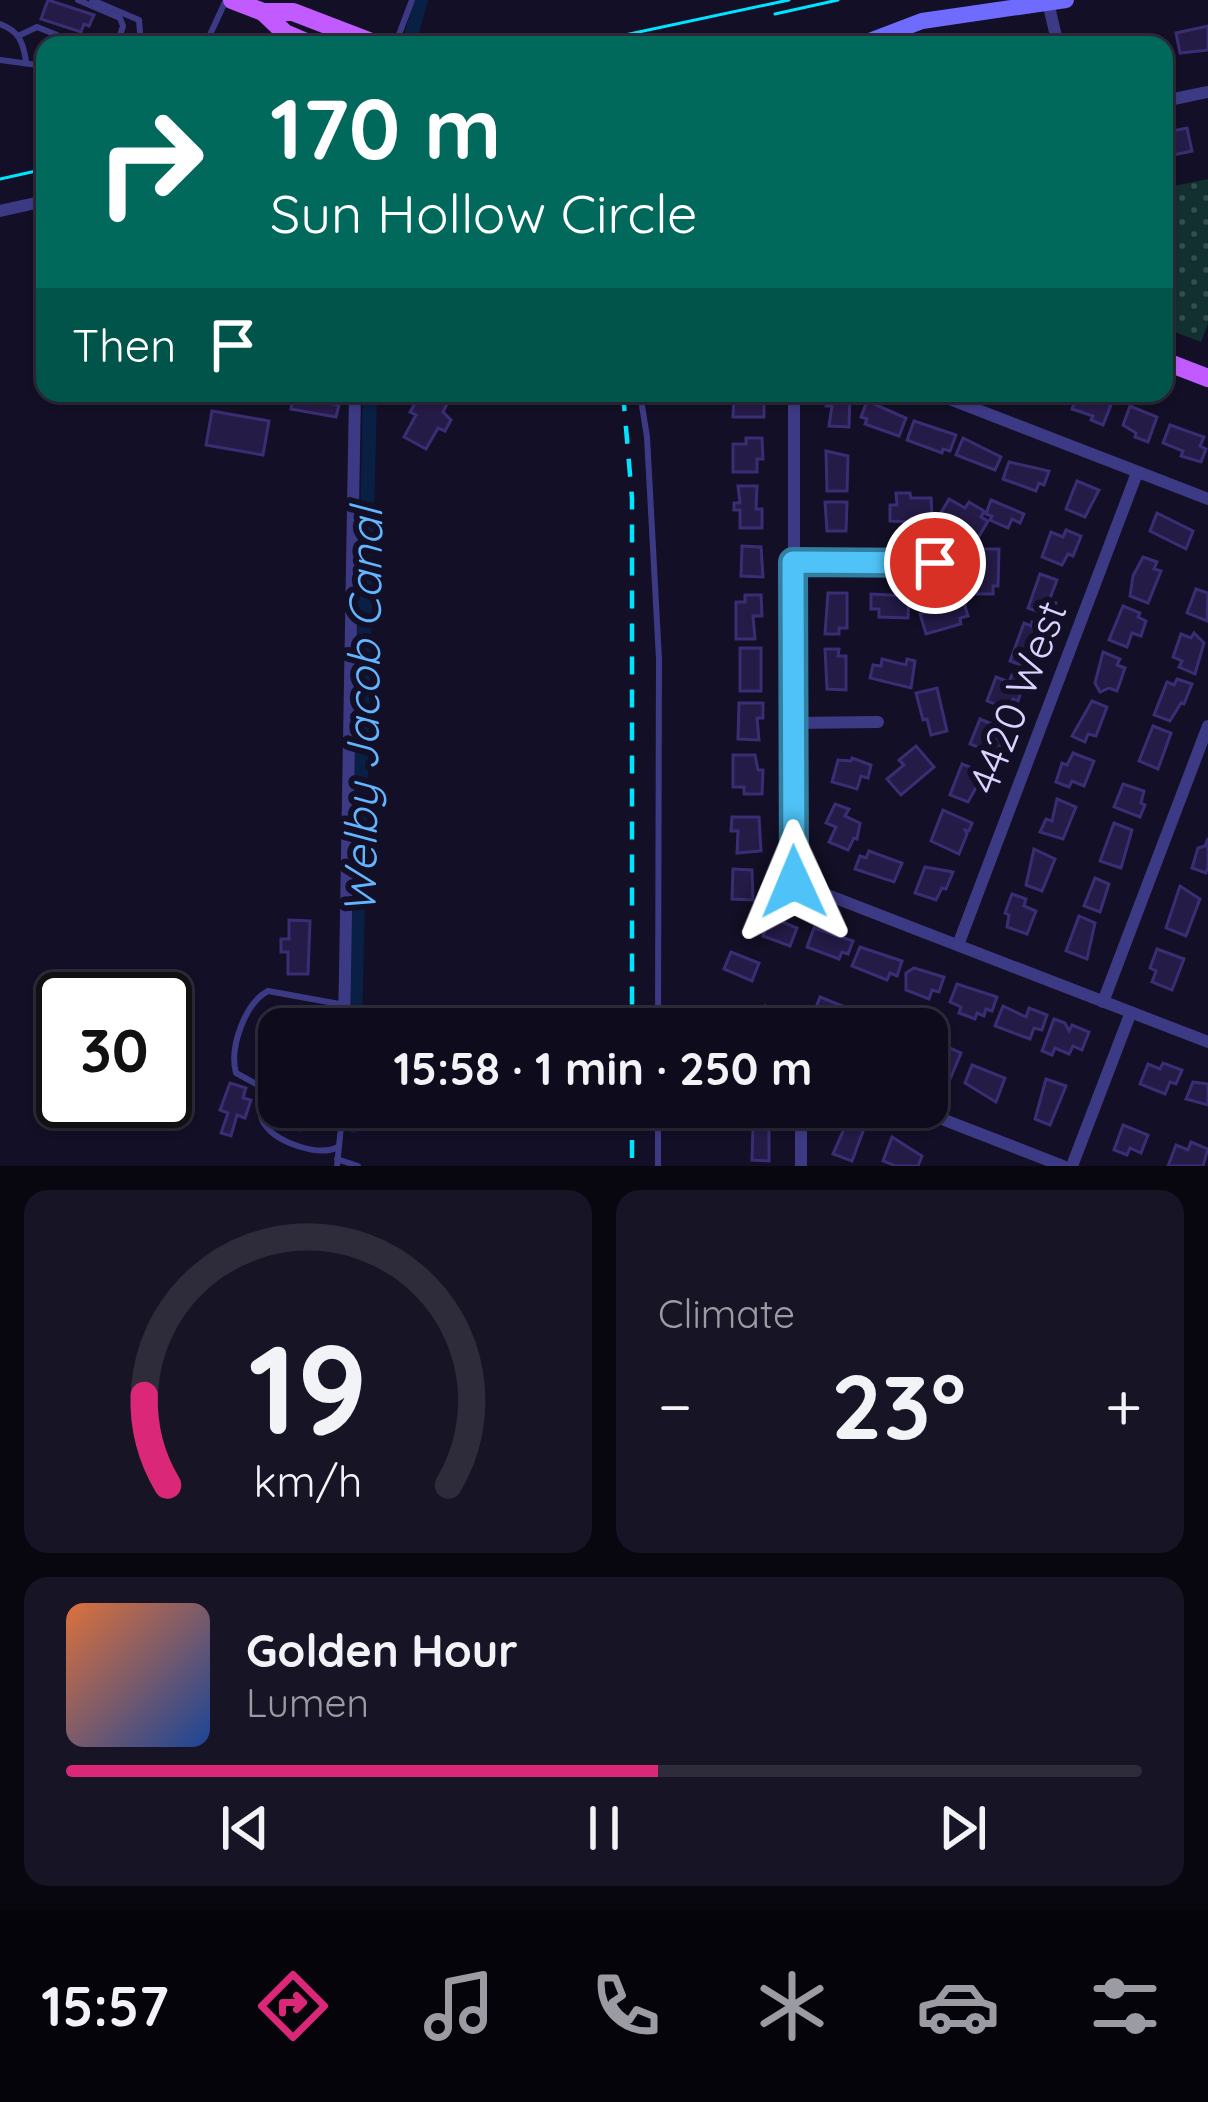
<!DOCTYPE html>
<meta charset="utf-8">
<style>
:root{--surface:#0e0b1c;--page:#171425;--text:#f1f3f6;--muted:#9b9ba3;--line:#2e2b3b;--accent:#db2777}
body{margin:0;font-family:Quicksand,sans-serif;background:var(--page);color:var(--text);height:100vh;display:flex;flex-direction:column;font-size:45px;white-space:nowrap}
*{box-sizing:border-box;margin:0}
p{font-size:39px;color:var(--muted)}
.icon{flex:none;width:66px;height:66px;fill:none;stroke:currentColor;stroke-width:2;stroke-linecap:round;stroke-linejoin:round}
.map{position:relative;height:1166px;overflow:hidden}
.sheet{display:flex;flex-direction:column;gap:24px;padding:24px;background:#08060f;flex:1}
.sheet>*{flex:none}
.banner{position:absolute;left:36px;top:36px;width:1137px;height:366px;border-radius:24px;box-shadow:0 3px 9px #0004,0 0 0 3px var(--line);background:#00695c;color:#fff;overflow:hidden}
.speed{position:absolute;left:36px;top:972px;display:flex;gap:24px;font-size:60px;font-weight:700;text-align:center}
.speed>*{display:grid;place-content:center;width:156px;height:156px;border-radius:50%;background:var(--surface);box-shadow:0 3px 9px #0004,0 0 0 3px var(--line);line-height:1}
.speed .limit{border:6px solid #111;border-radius:18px;background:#fff;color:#111}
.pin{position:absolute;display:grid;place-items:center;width:102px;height:102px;color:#fff;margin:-51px;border:6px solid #fff;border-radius:50%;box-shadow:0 3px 12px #0007}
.me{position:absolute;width:132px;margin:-66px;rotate:359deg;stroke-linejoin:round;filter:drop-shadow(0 0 9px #0008)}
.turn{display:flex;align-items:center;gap:42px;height:252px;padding:0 36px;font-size:54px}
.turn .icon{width:156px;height:156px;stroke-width:2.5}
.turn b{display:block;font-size:84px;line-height:102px}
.then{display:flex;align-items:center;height:114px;padding:0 36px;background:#0003;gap:24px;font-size:45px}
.big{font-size:90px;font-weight:800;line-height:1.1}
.sheet .widget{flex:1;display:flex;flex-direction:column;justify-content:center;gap:18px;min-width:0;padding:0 42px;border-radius:24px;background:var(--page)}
.sheet .dial{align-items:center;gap:0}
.dial svg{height:312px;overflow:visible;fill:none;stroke:var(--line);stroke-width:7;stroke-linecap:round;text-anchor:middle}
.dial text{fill:var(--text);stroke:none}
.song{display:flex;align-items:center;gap:36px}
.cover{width:144px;height:144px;border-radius:18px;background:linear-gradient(135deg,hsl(20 70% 55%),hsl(220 70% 35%))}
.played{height:12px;border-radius:6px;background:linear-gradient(90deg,var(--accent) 55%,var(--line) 55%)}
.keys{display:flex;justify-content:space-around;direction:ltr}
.heat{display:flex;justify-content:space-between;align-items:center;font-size:66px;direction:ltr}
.sheet .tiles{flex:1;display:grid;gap:24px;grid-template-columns:1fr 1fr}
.widget:last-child{grid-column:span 2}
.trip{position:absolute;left:258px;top:1008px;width:690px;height:120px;border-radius:24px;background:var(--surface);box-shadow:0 3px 9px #0004,0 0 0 3px var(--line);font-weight:800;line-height:120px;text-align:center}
.dock{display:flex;height:192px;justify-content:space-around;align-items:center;background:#06040b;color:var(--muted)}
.dock .icon{width:84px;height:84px}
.dock .active{color:var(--accent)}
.dock b{font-size:54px;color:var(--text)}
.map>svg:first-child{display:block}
</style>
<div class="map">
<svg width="1208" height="1166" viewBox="0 0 1208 1166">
<defs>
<pattern id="grass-dots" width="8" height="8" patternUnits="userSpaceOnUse" patternTransform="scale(3)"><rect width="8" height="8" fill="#12302f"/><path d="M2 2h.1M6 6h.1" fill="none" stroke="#344d4e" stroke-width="1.8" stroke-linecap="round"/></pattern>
</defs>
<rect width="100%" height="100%" fill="#130f26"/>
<path fill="url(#grass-dots)" d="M1208 179V324L1201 342 1164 328V188Z"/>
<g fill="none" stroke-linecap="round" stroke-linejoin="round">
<g stroke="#0a1f44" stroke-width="14">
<path d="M412 32 421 0"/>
<path d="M355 1029 370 393"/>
<path d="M353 1126V1107"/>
</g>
</g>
<g fill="#241b47" stroke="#3b2d73" stroke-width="3">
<path d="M48 0 94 15 89 26 84 24 81 32 41 19Z"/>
<path d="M1208 26V50L1180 53 1176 33Z"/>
<path d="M1187 128 1192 151 1164 157V139L1173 137 1172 131Z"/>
<path d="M421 393 447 404 443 412 451 420 445 431 438 428 426 449 404 437 416 415 410 412Z"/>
<path d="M734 393H752V402H764V417H733Z"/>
<path d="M826 393H850L849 427 829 426 832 406H826Z"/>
<path d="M1078 393 1111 405 1103 425 1091 420 1093 416 1072 409Z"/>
<path d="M293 397 339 405 336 417 291 409Z"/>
<path d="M867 401 906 418 899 436 865 424 867 419 861 417Z"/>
<path d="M1130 406 1157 417 1148 442 1135 437 1136 433 1123 425Z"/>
<path d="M212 411 269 421 263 455 206 445Z"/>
<path d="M914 421 956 435 950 451 943 449 942 453 907 440Z"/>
<path d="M1170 425 1204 437 1200 446 1206 449 1201 462 1181 456 1183 451 1163 443Z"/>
<path d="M746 438H762L763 459H757V472H733V444H746Z"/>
<path d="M963 438 1001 457 995 470 956 455Z"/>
<path d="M826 451 848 456 847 491H827Z"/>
<path d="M1009 462 1049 471 1044 485 1039 483 1036 491 1003 479Z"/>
<path d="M1077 481 1099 490 1085 517 1066 509Z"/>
<path d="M738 486H757L756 509H762V528H740V510H734V503H740Z"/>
<path d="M896 493H910L911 498H931L932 516 911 518V522L890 521V505H897Z"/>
<path d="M949 499 965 508 969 502 984 511 981 517 988 521 978 538 971 533 969 537 939 516Z"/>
<path d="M991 500 1024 514 1020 523 1012 519 1008 528 990 520 992 516 986 514Z"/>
<path d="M825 502H847L846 531H827Z"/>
<path d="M1157 513 1193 531 1186 549 1150 531Z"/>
<path d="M1066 530 1081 536 1073 556 1068 554 1062 565 1042 557 1051 532 1063 537Z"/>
<path d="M742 546 761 547 763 577 741 576Z"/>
<path d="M978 549H999L998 586H993V594H977Z"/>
<path d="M1143 557 1157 562 1154 569 1161 571 1148 603 1130 596 1133 576Z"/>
<path d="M1040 574 1057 580 1049 601 1056 603 1051 616 1028 608Z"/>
<path d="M1196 589 1208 593 1207 621 1187 613Z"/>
<path d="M828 593H847V628H839V634H825Z"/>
<path d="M871 594 909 596 908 618 879 617V609H871Z"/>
<path d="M745 595H761L762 616H753L755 639H736V602H745Z"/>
<path d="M963 599 968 616 960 618 961 624 926 634 920 614Z"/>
<path d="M1123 606 1140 613 1138 617 1146 621 1141 636 1132 633 1127 647 1109 640Z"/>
<path d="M1032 622 1047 628 1041 646 1036 644 1038 650 1030 668 1010 661 1024 623 1031 626Z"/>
<path d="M1194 633 1204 643 1195 674 1179 667 1182 661 1173 657 1181 634 1191 638Z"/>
<rect x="740" y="648" width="21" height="43"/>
<path d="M825 649H839L838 656H846V690L827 689Z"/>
<path d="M1103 652 1120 659 1117 665 1125 668 1117 691 1109 688 1100 692 1095 683Z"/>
<path d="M882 659 906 665 907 659 915 661 911 688 870 678 873 665 881 666Z"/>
<path d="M1012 675 1025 680 1018 701 1013 699 1007 709 987 701 996 677 1009 682Z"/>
<path d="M1177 679 1192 684 1184 704 1181 703 1170 721 1154 715 1167 682 1174 685Z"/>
<path d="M937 688 947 731 931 735 927 719 923 720 916 693Z"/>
<path d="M1092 701 1107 707 1096 736 1088 734 1085 742 1072 736Z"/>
<path d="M739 703H763V718H757L759 740 738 739Z"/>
<path d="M980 719 1001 728 996 738 1003 741 994 760 980 755 983 749 970 744Z"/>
<path d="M1153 726 1171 733 1158 769 1139 761Z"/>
<path d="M916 746 934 767 901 795 887 779 904 765 899 760Z"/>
<path d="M1073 753 1094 761 1084 786 1072 781 1069 787 1056 782 1062 763 1067 765Z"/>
<path d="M733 755H755L758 770H763L762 794H744V787H733Z"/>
<path d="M852 758 871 765 868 778 861 776 857 789 832 782 838 760 851 761Z"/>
<path d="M962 764 990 775 985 788 977 786 968 802 950 795Z"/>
<path d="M1123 784 1144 791 1141 803 1145 805 1140 817 1114 807Z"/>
<path d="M1057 799 1076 807 1063 839 1040 832 1046 819 1052 821Z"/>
<path d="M835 804 849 809 845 816 860 823 857 839 854 838 848 850 829 842 836 827 826 823Z"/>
<path d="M943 810 972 823 969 831 965 830 967 834 959 854 931 841Z"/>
<path d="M732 817H759L761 851 737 853 738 831H731Z"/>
<path d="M1114 823 1132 830 1121 868 1100 861Z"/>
<path d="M1208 838V867L1206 873 1192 868 1198 848 1205 846Z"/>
<path d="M1034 849 1055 859 1042 891 1026 885Z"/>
<path d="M869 851 902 863 894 882 855 869 860 856 866 858Z"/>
<path d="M925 867 953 872 946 889 942 888 936 900 915 893Z"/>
<path d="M733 869 752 870 753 900 732 899Z"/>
<path d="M1095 878 1109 884 1100 912 1084 906Z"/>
<path d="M1180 886 1200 899 1186 936 1166 928Z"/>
<path d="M1012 894 1026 899 1024 906 1036 911 1027 934 1007 927 1009 915 1005 913Z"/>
<path d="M764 914 797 928 790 946 763 936 765 929 759 926Z"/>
<path d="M1079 916 1095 923 1087 959 1066 951Z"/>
<path d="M289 920 310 921 308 974H288V952H281V939H289Z"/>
<path d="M814 928 853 941 848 954 842 952 839 959 807 947Z"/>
<path d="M860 947 902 961 897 976 890 973 887 980 852 966Z"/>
<path d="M1157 949 1184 959 1172 990 1152 982 1156 971 1150 968Z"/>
<path d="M731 952 759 963 752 981 724 969Z"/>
<path d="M914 968 944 977 939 992 932 990 929 999 906 990V973Z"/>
<path d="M957 984 997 997 992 1011 986 1009 984 1016 977 1013 975 1019 959 1013 961 1007 950 1002Z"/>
<path d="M820 997 855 1011 847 1029H831L833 1024 813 1015Z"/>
<path d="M765 1006 784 1024 779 1029H745Z"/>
<path d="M1003 1006 1026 1017 1029 1008 1047 1015 1042 1030 1034 1028 1030 1039 995 1026Z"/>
<path d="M1054 1019 1065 1023 1069 1031 1072 1025 1089 1032 1082 1050 1073 1046 1069 1054 1055 1048 1052 1055 1042 1051Z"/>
<path d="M932 1040 961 1053 948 1084 934 1078 938 1069 927 1061Z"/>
<path d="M1163 1063 1182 1070 1176 1084 1170 1082 1165 1094 1140 1084 1148 1064 1160 1069Z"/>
<path d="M972 1065 1005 1078 996 1102 965 1083Z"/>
<path d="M1046 1079 1066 1086 1050 1125 1035 1119Z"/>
<path d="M1193 1082 1208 1084V1105L1186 1099Z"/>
<path d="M230 1083 246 1088 243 1098 251 1100 245 1118 237 1115 231 1136 221 1133 228 1113 220 1110Z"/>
<path d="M287 1107H308L300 1130 283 1126Z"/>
<path d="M848 1120 865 1126 852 1161 833 1154Z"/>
<path d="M753 1125H769V1161L752 1160Z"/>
<path d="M1123 1125 1148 1135 1141 1153 1130 1148 1127 1155 1114 1150Z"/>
<path d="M892 1137 922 1156 918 1166H896L883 1161Z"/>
<path d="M1191 1142 1208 1149 1203 1166H1168L1176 1145 1188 1150Z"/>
</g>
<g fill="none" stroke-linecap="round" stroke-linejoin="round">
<g stroke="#3d3a85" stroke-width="6">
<path d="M78 0 120 18 123 26 117 45"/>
<path d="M92 0 139 20 141 45"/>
<path d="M0 24C19 31 23 42 26 61"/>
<path d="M18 36 37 27 82 45"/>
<path d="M200 45 208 39 226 0"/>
<path d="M395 45 412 0"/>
<path d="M780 45H799"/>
<path d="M0 60 45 66"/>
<path d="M640 393 647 437 659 659 658 1029"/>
<path d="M338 1147C319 1157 278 1143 265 1125 257 1114 261 1098 258 1085L236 1073C229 1048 245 1003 268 991L345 1005"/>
<path d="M337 1159 358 1166"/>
<path d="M337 1166 343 1107"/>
<path d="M658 1166V1107"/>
</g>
<g stroke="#3d3a85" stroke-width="12">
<path d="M1048 2 1058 45"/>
<path d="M1164 101 1208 92"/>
<path d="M0 211 45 201"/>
<path d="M794 393V882L1208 1042"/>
<path d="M934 393 1208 499"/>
<path d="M793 562 935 563"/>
<path d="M792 723 878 722"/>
<path d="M958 945 1137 473"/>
<path d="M1103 1002 1208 726"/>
<path d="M344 1029 355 393"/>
<path d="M911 1107 1063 1166"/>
<path d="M801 1166V1107"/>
<path d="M1072 1166 1131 1012"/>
</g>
<path stroke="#6f6bff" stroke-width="16" d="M859 45 922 21 1066 0"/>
<g stroke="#c25bff" stroke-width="18">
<path d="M232 0 263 12H293L379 45"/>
<path d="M263 12 285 33 313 45"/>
<path d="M1164 361 1208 378"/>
</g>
<g stroke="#00e5ff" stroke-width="3">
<path d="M775 14 838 0"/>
<path d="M578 45 789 0"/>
<path d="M0 179 45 169"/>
</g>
<g stroke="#00e5ff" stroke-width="4.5" stroke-dasharray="18 15" stroke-linecap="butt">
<path d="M623 393 632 498V1029"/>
<path d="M632 1107V1166"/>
</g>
</g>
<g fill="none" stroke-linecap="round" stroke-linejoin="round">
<g stroke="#337fa1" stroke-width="30">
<path id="route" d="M794 882 793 562 935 563"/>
</g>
<use href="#route" stroke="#4fc3f7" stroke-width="21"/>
</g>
<g text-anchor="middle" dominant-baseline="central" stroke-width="12" stroke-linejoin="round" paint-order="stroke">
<g font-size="42" fill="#d9d4ff" stroke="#130f26">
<text transform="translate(1017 697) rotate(-69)">4420 West</text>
</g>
<g font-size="45" font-style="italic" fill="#62b6ff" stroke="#130f26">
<text transform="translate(362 711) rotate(-89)">Welby Jacob Canal</text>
</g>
</g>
</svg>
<div class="speed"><div class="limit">30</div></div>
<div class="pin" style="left:935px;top:563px;background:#d93025"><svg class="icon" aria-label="arrive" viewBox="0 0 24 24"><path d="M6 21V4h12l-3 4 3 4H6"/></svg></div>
<svg class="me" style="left:794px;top:882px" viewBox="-20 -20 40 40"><path d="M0-17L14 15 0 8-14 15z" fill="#4fc3f7" stroke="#fff" stroke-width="4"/></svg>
<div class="trip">15:58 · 1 min · 250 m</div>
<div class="banner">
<div class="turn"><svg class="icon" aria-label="right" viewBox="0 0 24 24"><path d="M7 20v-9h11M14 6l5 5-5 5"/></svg><div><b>170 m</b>Sun Hollow Circle</div></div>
<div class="then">Then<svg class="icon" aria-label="arrive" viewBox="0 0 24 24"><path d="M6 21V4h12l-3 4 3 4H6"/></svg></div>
</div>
</div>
<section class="sheet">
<div class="tiles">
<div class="widget dial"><svg viewBox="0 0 100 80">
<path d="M14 69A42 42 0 1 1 86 69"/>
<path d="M14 69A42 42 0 0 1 8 46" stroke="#db2777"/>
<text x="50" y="56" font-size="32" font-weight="700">19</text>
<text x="50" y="72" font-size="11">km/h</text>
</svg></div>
<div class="widget"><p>Climate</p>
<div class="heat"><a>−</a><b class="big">23°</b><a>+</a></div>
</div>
<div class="widget">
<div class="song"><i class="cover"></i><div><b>Golden Hour</b><p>Lumen</p></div></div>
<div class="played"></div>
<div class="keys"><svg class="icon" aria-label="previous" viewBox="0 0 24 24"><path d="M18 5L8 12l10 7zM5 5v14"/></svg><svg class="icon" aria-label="pause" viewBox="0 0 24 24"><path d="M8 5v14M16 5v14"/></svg><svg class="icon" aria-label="next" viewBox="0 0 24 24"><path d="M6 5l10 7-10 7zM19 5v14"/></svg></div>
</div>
</div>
</section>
<nav class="dock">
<b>15:57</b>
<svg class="icon active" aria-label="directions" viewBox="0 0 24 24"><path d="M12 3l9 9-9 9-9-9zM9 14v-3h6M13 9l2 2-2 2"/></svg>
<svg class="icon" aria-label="music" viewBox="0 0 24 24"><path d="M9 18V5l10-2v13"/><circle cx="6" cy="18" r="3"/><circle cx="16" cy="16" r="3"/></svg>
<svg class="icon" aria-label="phone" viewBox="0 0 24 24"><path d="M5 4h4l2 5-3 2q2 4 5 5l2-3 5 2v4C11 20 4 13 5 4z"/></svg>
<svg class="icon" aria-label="climate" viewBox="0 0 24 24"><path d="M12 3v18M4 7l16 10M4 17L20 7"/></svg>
<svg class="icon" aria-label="car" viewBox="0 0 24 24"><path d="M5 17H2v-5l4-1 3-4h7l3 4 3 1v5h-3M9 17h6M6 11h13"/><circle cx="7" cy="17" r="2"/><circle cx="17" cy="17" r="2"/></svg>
<svg class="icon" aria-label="filters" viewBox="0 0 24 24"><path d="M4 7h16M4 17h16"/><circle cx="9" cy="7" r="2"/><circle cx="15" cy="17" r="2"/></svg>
</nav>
